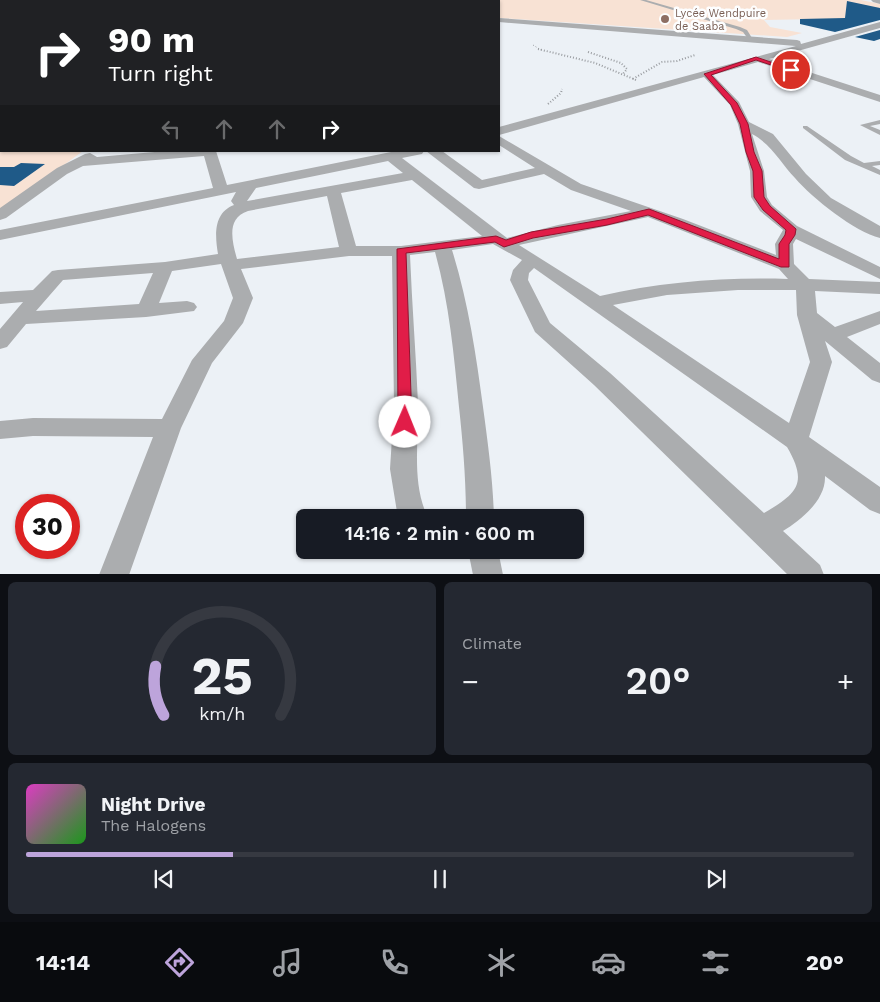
<!DOCTYPE html>
<meta charset="utf-8">
<style>
:root{--surface:#171b24;--page:#242831;--text:#f1f3f6;--muted:#9ea1a6;--line:#363941;--accent:#bda4db}
body{margin:0;font-family:"Work Sans",sans-serif;background:var(--page);color:var(--text);height:100vh;display:flex;flex-direction:column;font-size:19px;white-space:nowrap}
*{box-sizing:border-box;margin:0}
p{font-size:16px;color:var(--muted)}
.icon{flex:none;width:28px;height:28px;fill:none;stroke:currentColor;stroke-width:2;stroke-linecap:round;stroke-linejoin:round}
.map{position:relative;height:574px;overflow:hidden}
.sheet{display:flex;flex-direction:column;gap:8px;padding:8px;background:#0d0f14;flex:1}
.sheet>*{flex:none}
.top-card{position:absolute;left:0px;top:0px;width:500px;height:152px;box-shadow:0 1px 4px #0004;background:#202124;color:#fff;overflow:hidden}
.speed{position:absolute;left:15px;top:494px;display:flex;gap:10px;font-size:25px;font-weight:700;text-align:center}
.speed>*{display:grid;place-content:center;width:65px;height:65px;border-radius:50%;background:var(--surface);box-shadow:0 1px 4px #0004;line-height:1}
.speed .limit{border:8px solid #d22;background:#fff;color:#111}
.pin{position:absolute;display:grid;place-items:center;width:42px;height:42px;color:#fff;margin:-21px;border:2px solid #fff;border-radius:50%;box-shadow:0 1px 5px #0007}
.me{position:absolute;width:55px;margin:-28px;rotate:1deg;stroke-linejoin:round;filter:drop-shadow(0 0 4px #0008)}
.turn{display:flex;align-items:center;gap:18px;height:105px;padding:0 25px;font-size:22px}
.turn .icon{width:65px;height:65px;stroke-width:2.5}
.turn b{display:block;font-size:35px;line-height:42px}
.lanes{display:flex;align-items:center;height:48px;padding:0 25px;background:#0003;justify-content:center;gap:25px;direction:ltr}
.lanes .off{opacity:.35}
.big{font-size:38px;font-weight:600;line-height:1.1}
.sheet .tile{flex:1;display:flex;flex-direction:column;justify-content:center;gap:8px;min-width:0;padding:0 18px;border-radius:8px;background:var(--page)}
.sheet .dial{align-items:center;gap:0}
.dial svg{height:130px;overflow:visible;fill:none;stroke:var(--line);stroke-width:7;stroke-linecap:round;text-anchor:middle}
.dial text{fill:var(--text);stroke:none}
.song{display:flex;align-items:center;gap:15px}
.cover{width:60px;height:60px;border-radius:8px;background:linear-gradient(135deg,hsl(310 70% 55%),hsl(120 70% 35%))}
.played{height:5px;border-radius:2px;background:linear-gradient(90deg,var(--accent) 25%,var(--line) 25%)}
.keys{display:flex;justify-content:space-around;direction:ltr}
.heat{display:flex;justify-content:space-between;align-items:center;font-size:28px;direction:ltr}
.sheet .tiles{flex:1;display:grid;gap:8px;grid-template-columns:1fr 1fr}
.tile:last-child{grid-column:span 2}
.trip{position:absolute;left:296px;top:509px;width:288px;height:50px;border-radius:8px;background:var(--surface);box-shadow:0 1px 4px #0004;font-weight:600;line-height:50px;text-align:center}
.dock{display:flex;height:80px;justify-content:space-around;align-items:center;background:#090b0e;color:var(--muted)}
.dock .icon{width:35px;height:35px}
.dock .active{color:var(--accent)}
.dock b{font-size:22px;color:var(--text)}
.map>svg:first-child{display:block}
</style>
<div class="map">
<svg width="880" height="575" viewBox="0 0 880 575">
<rect width="100%" height="100%" fill="#ecf1f6"/>
<g fill="#f8e2d4">
<path d="M247 0H861L880 4V16L838 28 819 19 764 20 770 27 802 33 787 37 499 18V1Z"/>
<path d="M0 17 1 151H83L0 212Z"/>
</g>
<g fill="#1f5a88">
<path d="M847 1 880 8V20L835 32 800 24V19L845 18Z"/>
<path d="M880 30V39L874 41 855 37Z"/>
<path d="M21 163 45 164 14 186 0 185V167H14Z"/>
</g>
<g fill="none" stroke-linecap="round" stroke-linejoin="round">
<g stroke="#999ca0" stroke-width="1" stroke-dasharray="1 2" stroke-linecap="butt">
<path d="M42 1 45 0"/>
<path d="M122 1 125 0"/>
<path d="M533 45 541 50"/>
</g>
<g stroke="#999ca0" stroke-width="2" stroke-dasharray="1 2" stroke-linecap="butt">
<path d="M538 49 595 63 636 80"/>
<path d="M588 52 621 63 627 69 623 74"/>
<path d="M633 79 662 62 677 61 695 55"/>
<path d="M548 104 561 93 562 89"/>
</g>
<g fill="#abadaf" fill-rule="evenodd">
<path d="M640 0H646L740 27 747 30 752 38 748 39 743 32 736 29Z"/>
<path d="M0 54 1 55V58H0Z"/>
<rect x="0" y="82" width="1" height="4"/>
<path d="M880 120V124L870 126 880 130V135L860 125Z"/>
<path d="M803 126H807L851 156 864 163 880 161V165L872 166 880 170V175L845 160 803 128Z"/>
</g>
<g fill="#abadaf" fill-rule="evenodd">
<path d="M215 0H243L244 1H216Z"/>
<rect x="0" y="14" width="1" height="4"/>
<path d="M499 18 797 40 800 41 801 44 880 22V28L769 59 880 95V102L758 62 713 75 739 102 749 122 773 134 806 174 831 198 880 226V238C855 232 812 198 795 178 781 163 771 144 752 134L764 171 767 197 772 205 797 226 880 267V279L796 239 793 244 794 264 809 279 880 282V294L815 291 817 313 835 327 880 311V324L847 337 880 363V383L872 380 825 341 832 362 809 437 880 487V514L870 510 825 476C826 500 801 520 783 531L820 565 824 575H788L594 385 535 332 510 280 513 270 522 260 493 244 452 250C468 301 476 354 483 407 488 444 493 480 494 518H466C466 480 463 444 459 407 454 355 449 302 435 252L410 255C412 305 416 355 418 404 419 442 411 482 428 518H398L390 469 394 406 392 256H349L241 269 253 298 243 323 212 363 181 428 129 575H99L153 437 33 436 0 439V421L33 418 162 419 192 360 224 321 233 298 221 264 172 271 159 303 187 301 194 303 197 307 194 311 146 317 26 324 7 347 0 349V329L23 302 0 304V292L33 290 52 271 58 270 165 262 218 254C215 236 213 213 234 205L231 201 236 192 0 240V230L213 188 204 156 83 166 67 174 6 218 0 220V208L57 168 85 154 90 153 97 157 166 151H216L227 185 396 151H424L422 154 402 158 507 238 558 225 631 211 571 190 544 174 479 189 474 188 426 151H442L482 180 535 168 499 145V136L581 184 683 219 776 255 775 244 783 230 760 211 751 197 750 171 738 124 730 105 704 77 499 135V127L796 46 499 22ZM388 161 403 173 247 201 256 188ZM412 180 482 236 401 246H356L341 193ZM327 196 339 247 237 259C232 241 226 218 248 211ZM648 217 779 269 788 279C724 277 662 282 600 296L519 245ZM534 268 787 447C808 483 798 493 764 513L610 373 550 323 528 280 529 273ZM153 273 139 304 36 311 63 280ZM738 290H796L797 315 810 362 789 423 613 305 667 295Z"/>
<path d="M468 550H498L503 575H473Z"/>
</g>
<path fill="#abadaf" fill-rule="evenodd" d="M871 0H880V4L873 2Z"/>
</g>
<path fill="#e11d48" stroke="#92132f" d="M756 57 794 70 789 71 756 60 711 75 737 103 748 124 754 152 762 171 764 197 770 206 796 229 795 235 789 244V267H781L648 215 607 225 533 238 504 247 495 242 406 253 412 422 410 426H400L398 422 397 249 496 236 506 240 531 232 607 219 649 209 779 259V244L785 235 786 230 763 210 754 197 753 171 746 152 740 124 731 105 704 74Z"/>
<circle fill="#8d6e63" stroke="#fdfeff" stroke-width="2" cx="665" cy="19" r="5"/>
<g text-anchor="middle" dominant-baseline="central" stroke-width="5" stroke-linejoin="round" paint-order="stroke">
<g font-size="11" fill="#785e54" stroke="#fdfeff" text-anchor="start">
<text x="675" y="13">Lycée Wendpuire<tspan x="675" dy="13">de Saaba</tspan></text>
</g>
</g>
</svg>
<div class="speed"><div class="limit">30</div></div>
<div class="pin" style="left:791px;top:70px;background:#d93025"><svg class="icon" aria-label="arrive" viewBox="0 0 24 24"><path d="M6 21V4h12l-3 4 3 4H6"/></svg></div>
<svg class="me" style="left:405px;top:422px" viewBox="-20 -20 40 40"><circle r="19" fill="#fff"/><path d="M0-13L10 11 0 6-10 11z" fill="#e11d48"/></svg>
<div class="trip">14:16 · 2 min · 600 m</div>
<div class="top-card">
<div class="turn"><svg class="icon" aria-label="right" viewBox="0 0 24 24"><path d="M7 20v-9h11M14 6l5 5-5 5"/></svg><div><b>90 m</b>Turn right</div></div>
<div class="lanes"><svg class="icon off" aria-label="left" viewBox="0 0 24 24"><path d="M17 20v-9H6M10 6l-5 5 5 5"/></svg><svg class="icon off" aria-label="ahead" viewBox="0 0 24 24"><path d="M12 20V5M6 11l6-6 6 6"/></svg><svg class="icon off" aria-label="ahead" viewBox="0 0 24 24"><path d="M12 20V5M6 11l6-6 6 6"/></svg><svg class="icon" aria-label="right" viewBox="0 0 24 24"><path d="M7 20v-9h11M14 6l5 5-5 5"/></svg></div>
</div>
</div>
<section class="sheet">
<div class="tiles">
<div class="tile dial"><svg viewBox="0 0 100 80">
<path d="M14 69A42 42 0 1 1 86 69"/>
<path d="M14 69A42 42 0 0 1 9 39" stroke="#bda4db"/>
<text x="50" y="56" font-size="32" font-weight="700">25</text>
<text x="50" y="72" font-size="11">km/h</text>
</svg></div>
<div class="tile"><p>Climate</p>
<div class="heat"><a>−</a><b class="big">20°</b><a>+</a></div>
</div>
<div class="tile">
<div class="song"><i class="cover"></i><div><b>Night Drive</b><p>The Halogens</p></div></div>
<div class="played"></div>
<div class="keys"><svg class="icon" aria-label="previous" viewBox="0 0 24 24"><path d="M18 5L8 12l10 7zM5 5v14"/></svg><svg class="icon" aria-label="pause" viewBox="0 0 24 24"><path d="M8 5v14M16 5v14"/></svg><svg class="icon" aria-label="next" viewBox="0 0 24 24"><path d="M6 5l10 7-10 7zM19 5v14"/></svg></div>
</div>
</div>
</section>
<nav class="dock">
<b>14:14</b>
<svg class="icon active" aria-label="directions" viewBox="0 0 24 24"><path d="M12 3l9 9-9 9-9-9zM9 14v-3h6M13 9l2 2-2 2"/></svg>
<svg class="icon" aria-label="music" viewBox="0 0 24 24"><path d="M9 18V5l10-2v13"/><circle cx="6" cy="18" r="3"/><circle cx="16" cy="16" r="3"/></svg>
<svg class="icon" aria-label="phone" viewBox="0 0 24 24"><path d="M5 4h4l2 5-3 2q2 4 5 5l2-3 5 2v4C11 20 4 13 5 4z"/></svg>
<svg class="icon" aria-label="climate" viewBox="0 0 24 24"><path d="M12 3v18M4 7l16 10M4 17L20 7"/></svg>
<svg class="icon" aria-label="car" viewBox="0 0 24 24"><path d="M5 17H2v-5l4-1 3-4h7l3 4 3 1v5h-3M9 17h6M6 11h13"/><circle cx="7" cy="17" r="2"/><circle cx="17" cy="17" r="2"/></svg>
<svg class="icon" aria-label="filters" viewBox="0 0 24 24"><path d="M4 7h16M4 17h16"/><circle cx="9" cy="7" r="2"/><circle cx="15" cy="17" r="2"/></svg>
<b>20°</b>
</nav>
